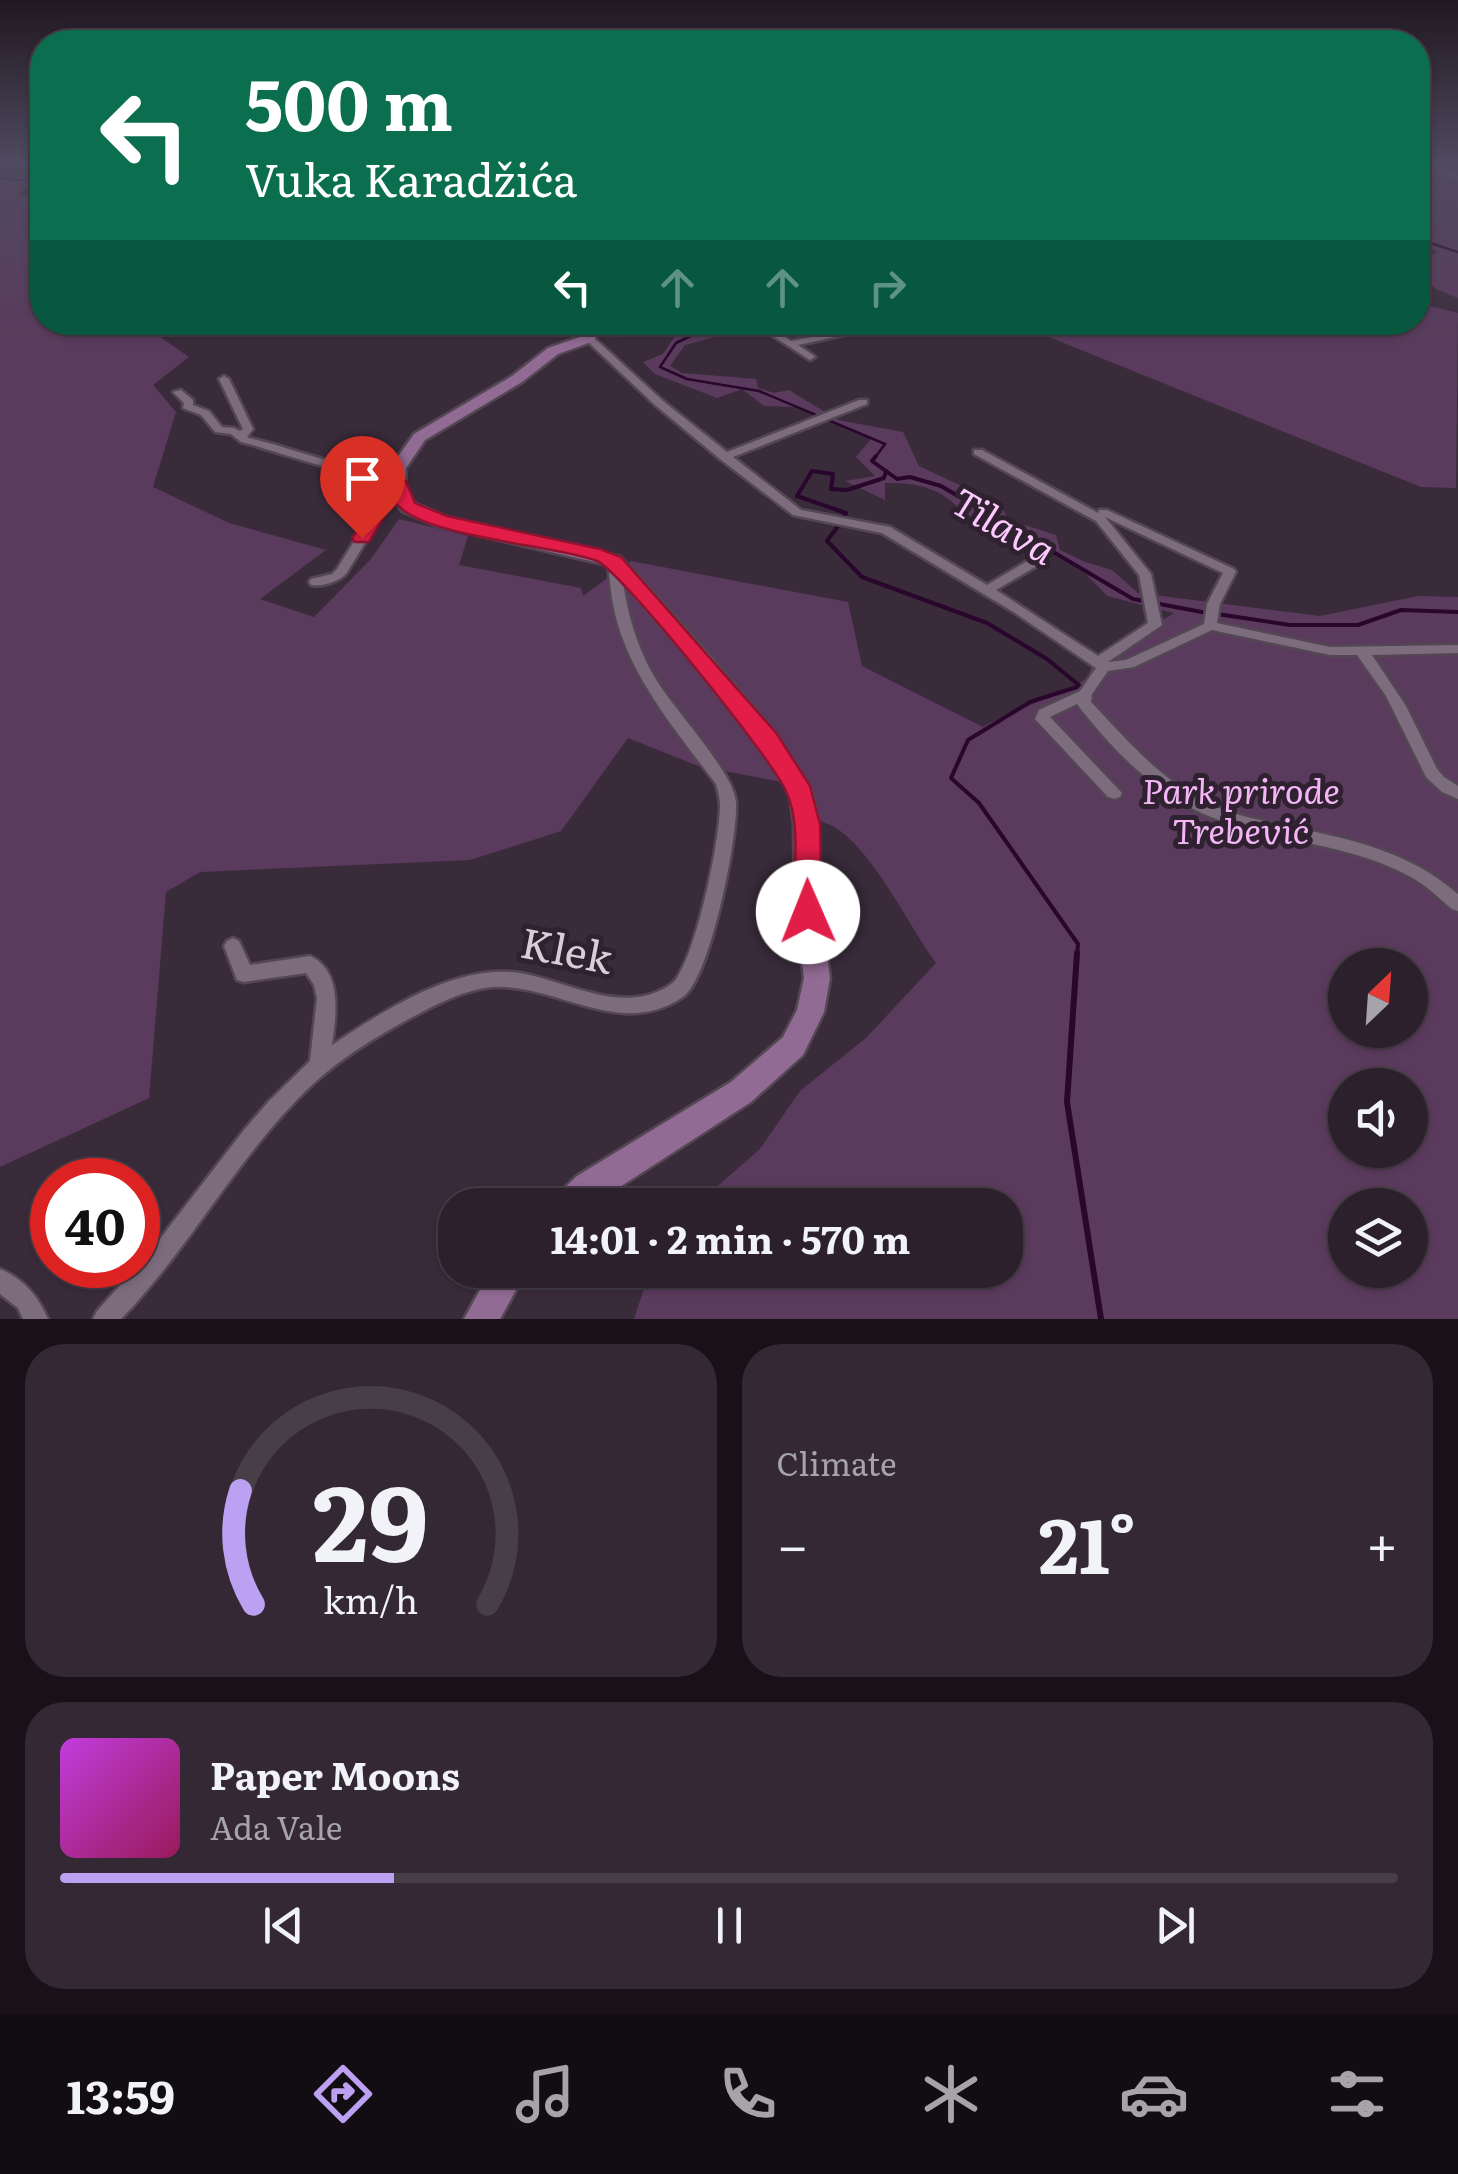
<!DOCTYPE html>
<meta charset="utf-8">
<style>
:root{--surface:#2c202c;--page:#342834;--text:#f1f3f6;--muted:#a6a3a9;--line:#483e48;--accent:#bca0f2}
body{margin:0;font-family:Literata,serif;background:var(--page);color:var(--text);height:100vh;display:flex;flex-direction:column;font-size:38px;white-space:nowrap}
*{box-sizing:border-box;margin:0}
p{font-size:32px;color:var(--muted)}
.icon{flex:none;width:55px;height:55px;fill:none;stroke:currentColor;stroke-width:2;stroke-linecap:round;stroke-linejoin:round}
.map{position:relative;height:1319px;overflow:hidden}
.drawer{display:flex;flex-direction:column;gap:25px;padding:25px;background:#181218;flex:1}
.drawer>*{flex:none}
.hud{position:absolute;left:30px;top:30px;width:1400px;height:305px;border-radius:40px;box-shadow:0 2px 8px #0004,0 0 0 2px var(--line);background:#0b6e4f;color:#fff;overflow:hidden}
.needle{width:65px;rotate:25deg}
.buttons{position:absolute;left:1328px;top:948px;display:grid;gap:20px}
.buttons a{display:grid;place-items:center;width:100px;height:100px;border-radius:50%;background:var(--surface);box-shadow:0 2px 8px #0004,0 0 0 2px var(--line);font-size:50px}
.speed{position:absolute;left:30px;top:1158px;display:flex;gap:20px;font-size:50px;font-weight:700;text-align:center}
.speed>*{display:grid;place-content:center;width:130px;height:130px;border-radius:50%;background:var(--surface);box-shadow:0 2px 8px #0004,0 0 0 2px var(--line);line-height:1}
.speed .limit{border:15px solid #d22;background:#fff;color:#111}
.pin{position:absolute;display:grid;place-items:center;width:85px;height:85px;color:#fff;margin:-102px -42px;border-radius:50% 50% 50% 0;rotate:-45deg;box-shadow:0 0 10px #0007}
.pin .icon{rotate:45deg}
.me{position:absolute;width:110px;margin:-55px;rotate:359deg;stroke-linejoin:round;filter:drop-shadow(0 0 8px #0008)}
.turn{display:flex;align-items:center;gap:35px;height:210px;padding:0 50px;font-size:45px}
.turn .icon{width:130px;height:130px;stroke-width:2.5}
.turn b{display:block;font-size:70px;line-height:85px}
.lanes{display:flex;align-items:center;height:95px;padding:0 50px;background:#0003;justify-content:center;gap:50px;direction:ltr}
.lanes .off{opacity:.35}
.big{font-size:75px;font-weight:700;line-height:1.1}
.drawer .widget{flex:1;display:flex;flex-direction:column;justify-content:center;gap:15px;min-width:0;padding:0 35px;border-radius:40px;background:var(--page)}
.drawer .dial{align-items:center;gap:0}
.dial svg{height:260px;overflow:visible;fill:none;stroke:var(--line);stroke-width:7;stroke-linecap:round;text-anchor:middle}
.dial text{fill:var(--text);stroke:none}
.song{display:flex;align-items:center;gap:30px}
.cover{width:120px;height:120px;border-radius:15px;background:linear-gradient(135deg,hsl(290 70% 55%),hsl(330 70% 35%))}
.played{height:10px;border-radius:5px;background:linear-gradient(90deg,var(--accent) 25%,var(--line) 25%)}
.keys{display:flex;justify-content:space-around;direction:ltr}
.heat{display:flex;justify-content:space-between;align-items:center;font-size:55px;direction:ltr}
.drawer .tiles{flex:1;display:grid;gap:25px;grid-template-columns:1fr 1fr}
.widget:last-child{grid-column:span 2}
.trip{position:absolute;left:438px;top:1188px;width:585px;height:100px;border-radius:40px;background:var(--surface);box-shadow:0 2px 8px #0004,0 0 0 2px var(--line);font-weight:700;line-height:100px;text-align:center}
.menu{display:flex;height:160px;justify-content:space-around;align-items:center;background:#120d12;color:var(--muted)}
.menu .icon{width:70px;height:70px}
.menu .current{color:var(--accent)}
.menu b{font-size:45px;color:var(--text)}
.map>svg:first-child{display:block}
</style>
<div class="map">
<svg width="1458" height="1319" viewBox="0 0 1458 1319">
<rect width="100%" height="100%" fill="#3a2b3b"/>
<g fill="#5b3b5d" fill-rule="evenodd">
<path d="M1418 162H1458V298C1437 289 1420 286 1421 259L1438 252 1418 241Z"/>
<path d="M42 176 17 195 42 200V322L151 323 159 336 189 357 153 385 176 412 153 487 229 523 326 550 260 599 314 617 371 559 399 519 468 536 459 565 581 588 583 596 631 561 848 602 862 666 983 727C1003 714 1080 687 1088 677 1090 673 1091 667 1093 663L1174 613 1107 596 1086 574 1025 538 1005 528 973 524C947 491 926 482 885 483V500L845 481 875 476 856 457 872 438 796 407 764 406 742 389 717 398 655 374 643 362 663 354 677 333 694 331 692 322 714 323 719 336 685 345 670 366 682 373 756 379 758 388 774 393 789 390 838 420 903 432 919 466 1000 504 1009 520 1056 535 1060 550 1085 562 1112 570 1138 593 1320 616 1418 596 1458 597V1319H634L650 1270H1005V1205H696L760 1149 800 1091 866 1038 936 963C909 926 875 855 839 830 829 823 814 819 802 814L787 783 698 766 628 738 561 831 470 860 200 872 166 892 149 1098 0 1167V178ZM1345 965H1410V1030H1345ZM1345 1085H1410V1150H1345ZM1345 1205H1410V1270H1345Z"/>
<path d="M1418 303 1458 313 1456 488 1421 487 1014 323 1418 322Z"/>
</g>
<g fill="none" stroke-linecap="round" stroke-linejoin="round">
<g stroke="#29062c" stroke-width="2.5">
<path d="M0 169 28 162"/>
<path d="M0 178 42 182"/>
<path d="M1418 239 1458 252"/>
<path d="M700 322 703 330 676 343 660 367 687 379 759 391 885 444 874 459"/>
</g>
<g stroke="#29062c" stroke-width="4">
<path d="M876 456 872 461 897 479 910 477 941 486 1133 599 1207 613"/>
<path d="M843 517 846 513 797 496 812 471 833 474 831 489 847 490 884 478 886 471"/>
<path d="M838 526 827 541 862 577 987 623 1047 659 1080 686 1030 702 968 740 951 778 979 803 1078 944 1077 956"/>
<path d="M1217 614 1290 625H1358L1401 610 1458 612"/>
</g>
<path stroke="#29062c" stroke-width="6" d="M1077 953 1067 1102 1101 1319"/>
<g stroke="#544754" stroke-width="5">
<g id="street">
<path d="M1418 162H1427L1458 176V180Z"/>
<path d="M556 322H593L596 325 592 328Z"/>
<path d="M751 322H762L791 341 849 330 853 333 798 345 813 355 815 357 810 360Z"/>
<path d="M586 336H592L663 401 727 452 859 400H867V404L733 457 801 510 890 527 987 585 1039 554H1047L1049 557 1047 560 996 590 1098 656 1148 623 1139 575 1096 521 974 454V450H982L1098 513 1099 510H1107L1234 569 1236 572 1220 604 1217 623 1330 647 1458 645V653L1372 655 1406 706 1437 769 1444 777 1458 786V799L1442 792 1426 777 1386 696 1357 655H1330L1212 630 1134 667 1108 671 1092 694 1091 702C1128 741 1164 784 1214 806 1240 817 1269 822 1296 828 1355 840 1411 853 1458 894V911L1452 909C1440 899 1429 888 1416 880 1351 841 1272 844 1204 814 1153 792 1110 747 1077 704L1050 717 1122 793 1120 797 1114 799 1108 797 1035 719 1039 710 1080 691 1096 668 1012 611 882 533 793 515 720 459 655 405 586 340ZM1105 517 1223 573 1207 604 1204 624 1126 660 1108 662 1162 625 1151 574Z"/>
<path d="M224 376 229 379 253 429 247 437 249 438C285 446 319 460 356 467 370 470 389 468 402 474 374 488 275 450 241 442L231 434 215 432 201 415 183 408 184 403 173 392 181 390 193 400V405L209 411 222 427 234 428 240 431 243 429 219 379Z"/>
<path d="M397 478 403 481 346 574C338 582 322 587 311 585L309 582 311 579 332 574 337 569 391 481Z"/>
<path d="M614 557 620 561C625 602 633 640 654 676 672 708 735 773 736 803 738 837 710 979 683 997 620 1040 557 983 492 987 462 990 433 1006 407 1020 374 1038 341 1058 313 1084 239 1153 192 1246 121 1319H93L97 1311 149 1253 244 1130 269 1101 310 1061 317 998 314 985 306 973 244 982 237 980 224 946 227 941 233 938 239 941 250 965 310 956C343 971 336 1016 332 1045 383 1011 456 963 520 973 562 980 611 1009 654 993 664 989 673 985 678 976 698 944 719 844 720 806 720 798 718 791 716 784 680 736 639 688 620 631 612 608 610 585 608 561Z"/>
<path d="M0 1269C24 1279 38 1296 48 1319H23L18 1308 0 1294Z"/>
</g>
</g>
<g stroke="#544754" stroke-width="5">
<g id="secondary">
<path d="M587 322H600L594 341 558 354 522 382 425 440 406 468 405 491 414 503 446 517 620 557 713 659 776 735 812 793 818 824 821 912 830 978 824 1012 803 1055 751 1102 592 1205H553L558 1194 577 1176 731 1082 783 1037 797 1010 804 978 795 912 794 824 790 794 760 745 699 669 608 565 435 525 402 511 389 491 390 468 414 434 512 376 548 348 583 336Z"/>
<path d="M491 1270H527L500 1319H464Z"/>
</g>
</g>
<use href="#street" fill="#7d6c7e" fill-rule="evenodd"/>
<use href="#secondary" fill="#926b94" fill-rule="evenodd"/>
</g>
<path fill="#3d313d" d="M619 330 620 338 605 340 604 332Z"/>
<path fill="#574657" stroke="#3d313d" stroke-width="2.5" d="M600 322H614L619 330 604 332 600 325Z"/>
<linearGradient id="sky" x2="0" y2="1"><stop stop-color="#201820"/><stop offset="0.47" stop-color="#4f4a60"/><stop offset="1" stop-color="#4f4a60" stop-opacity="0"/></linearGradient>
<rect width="1458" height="347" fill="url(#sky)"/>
<path fill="#e11d48" stroke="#92132f" stroke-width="2.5" d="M397 476 406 481 415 503 447 516 600 549 621 557 777 734 810 786 820 824 822 912 818 921 808 925 797 921 793 912C793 876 802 824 786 791 772 759 621 571 597 561 552 544 419 538 394 501L369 542H355L352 538 388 481Z"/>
<g text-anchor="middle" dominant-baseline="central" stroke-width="10" stroke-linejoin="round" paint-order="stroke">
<g font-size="35" font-style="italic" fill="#f3b5f6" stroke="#2f2130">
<text x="1241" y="789">Park prirode<tspan x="1241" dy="40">Trebević</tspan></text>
</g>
<g font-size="38" font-style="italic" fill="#fccafe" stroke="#2f2130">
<text transform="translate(1005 524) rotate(30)">Tilava</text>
</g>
<g font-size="42" fill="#d8ced8" stroke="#2f2130">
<text transform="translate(567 948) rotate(11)">Klek</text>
</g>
</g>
</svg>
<div class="buttons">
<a><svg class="needle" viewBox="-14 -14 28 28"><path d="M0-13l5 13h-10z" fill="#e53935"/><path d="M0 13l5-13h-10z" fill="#a6a3a9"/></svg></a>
<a><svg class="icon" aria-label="sound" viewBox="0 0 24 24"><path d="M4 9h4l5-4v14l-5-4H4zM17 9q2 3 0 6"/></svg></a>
<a><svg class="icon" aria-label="layers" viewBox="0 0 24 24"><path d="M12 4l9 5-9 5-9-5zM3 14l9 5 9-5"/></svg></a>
</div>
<div class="speed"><div class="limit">40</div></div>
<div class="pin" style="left:362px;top:538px;background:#d93025"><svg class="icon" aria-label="arrive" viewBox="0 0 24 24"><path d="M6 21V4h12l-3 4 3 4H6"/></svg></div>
<svg class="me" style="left:808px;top:912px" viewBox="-20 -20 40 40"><circle r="19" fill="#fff"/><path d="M0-13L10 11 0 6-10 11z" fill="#e11d48"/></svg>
<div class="trip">14:01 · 2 min · 570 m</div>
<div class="hud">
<div class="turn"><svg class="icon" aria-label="left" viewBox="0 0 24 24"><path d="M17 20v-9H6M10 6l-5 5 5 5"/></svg><div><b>500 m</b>Vuka Karadžića</div></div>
<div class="lanes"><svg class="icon" aria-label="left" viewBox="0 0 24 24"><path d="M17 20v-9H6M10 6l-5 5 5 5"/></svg><svg class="icon off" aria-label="ahead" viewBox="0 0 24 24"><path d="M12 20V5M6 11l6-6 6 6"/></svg><svg class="icon off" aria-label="ahead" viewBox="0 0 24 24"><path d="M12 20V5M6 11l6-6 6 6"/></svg><svg class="icon off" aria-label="right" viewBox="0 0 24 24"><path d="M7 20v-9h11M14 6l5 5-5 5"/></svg></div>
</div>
</div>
<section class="drawer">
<div class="tiles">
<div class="widget dial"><svg viewBox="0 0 100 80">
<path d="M14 69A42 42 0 1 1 86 69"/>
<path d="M14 69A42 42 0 0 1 10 34" stroke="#bca0f2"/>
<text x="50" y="56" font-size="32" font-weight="700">29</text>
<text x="50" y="72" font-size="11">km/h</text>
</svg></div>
<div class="widget"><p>Climate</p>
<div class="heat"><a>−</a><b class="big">21°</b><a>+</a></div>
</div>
<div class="widget">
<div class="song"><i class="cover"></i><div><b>Paper Moons</b><p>Ada Vale</p></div></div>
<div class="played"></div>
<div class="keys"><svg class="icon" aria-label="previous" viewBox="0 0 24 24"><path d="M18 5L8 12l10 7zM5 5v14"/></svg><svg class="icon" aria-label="pause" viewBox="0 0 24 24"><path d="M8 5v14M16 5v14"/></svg><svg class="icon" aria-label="next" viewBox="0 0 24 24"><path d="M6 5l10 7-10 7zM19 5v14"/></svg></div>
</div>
</div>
</section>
<nav class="menu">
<b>13:59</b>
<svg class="icon current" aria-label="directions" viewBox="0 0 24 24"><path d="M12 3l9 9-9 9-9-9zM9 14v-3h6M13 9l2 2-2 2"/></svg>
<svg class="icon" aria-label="music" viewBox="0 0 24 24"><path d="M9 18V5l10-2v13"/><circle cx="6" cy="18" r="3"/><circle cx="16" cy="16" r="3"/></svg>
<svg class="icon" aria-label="phone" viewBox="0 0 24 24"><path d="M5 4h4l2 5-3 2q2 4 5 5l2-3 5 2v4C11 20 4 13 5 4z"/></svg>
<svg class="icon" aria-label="climate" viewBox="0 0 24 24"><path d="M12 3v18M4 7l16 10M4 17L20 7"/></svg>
<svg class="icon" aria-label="car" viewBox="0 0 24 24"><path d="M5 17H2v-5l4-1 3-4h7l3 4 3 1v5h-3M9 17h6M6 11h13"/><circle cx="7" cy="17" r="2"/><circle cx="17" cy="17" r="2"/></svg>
<svg class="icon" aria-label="filters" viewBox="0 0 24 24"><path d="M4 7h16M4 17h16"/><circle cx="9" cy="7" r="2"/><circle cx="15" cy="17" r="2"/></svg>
</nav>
